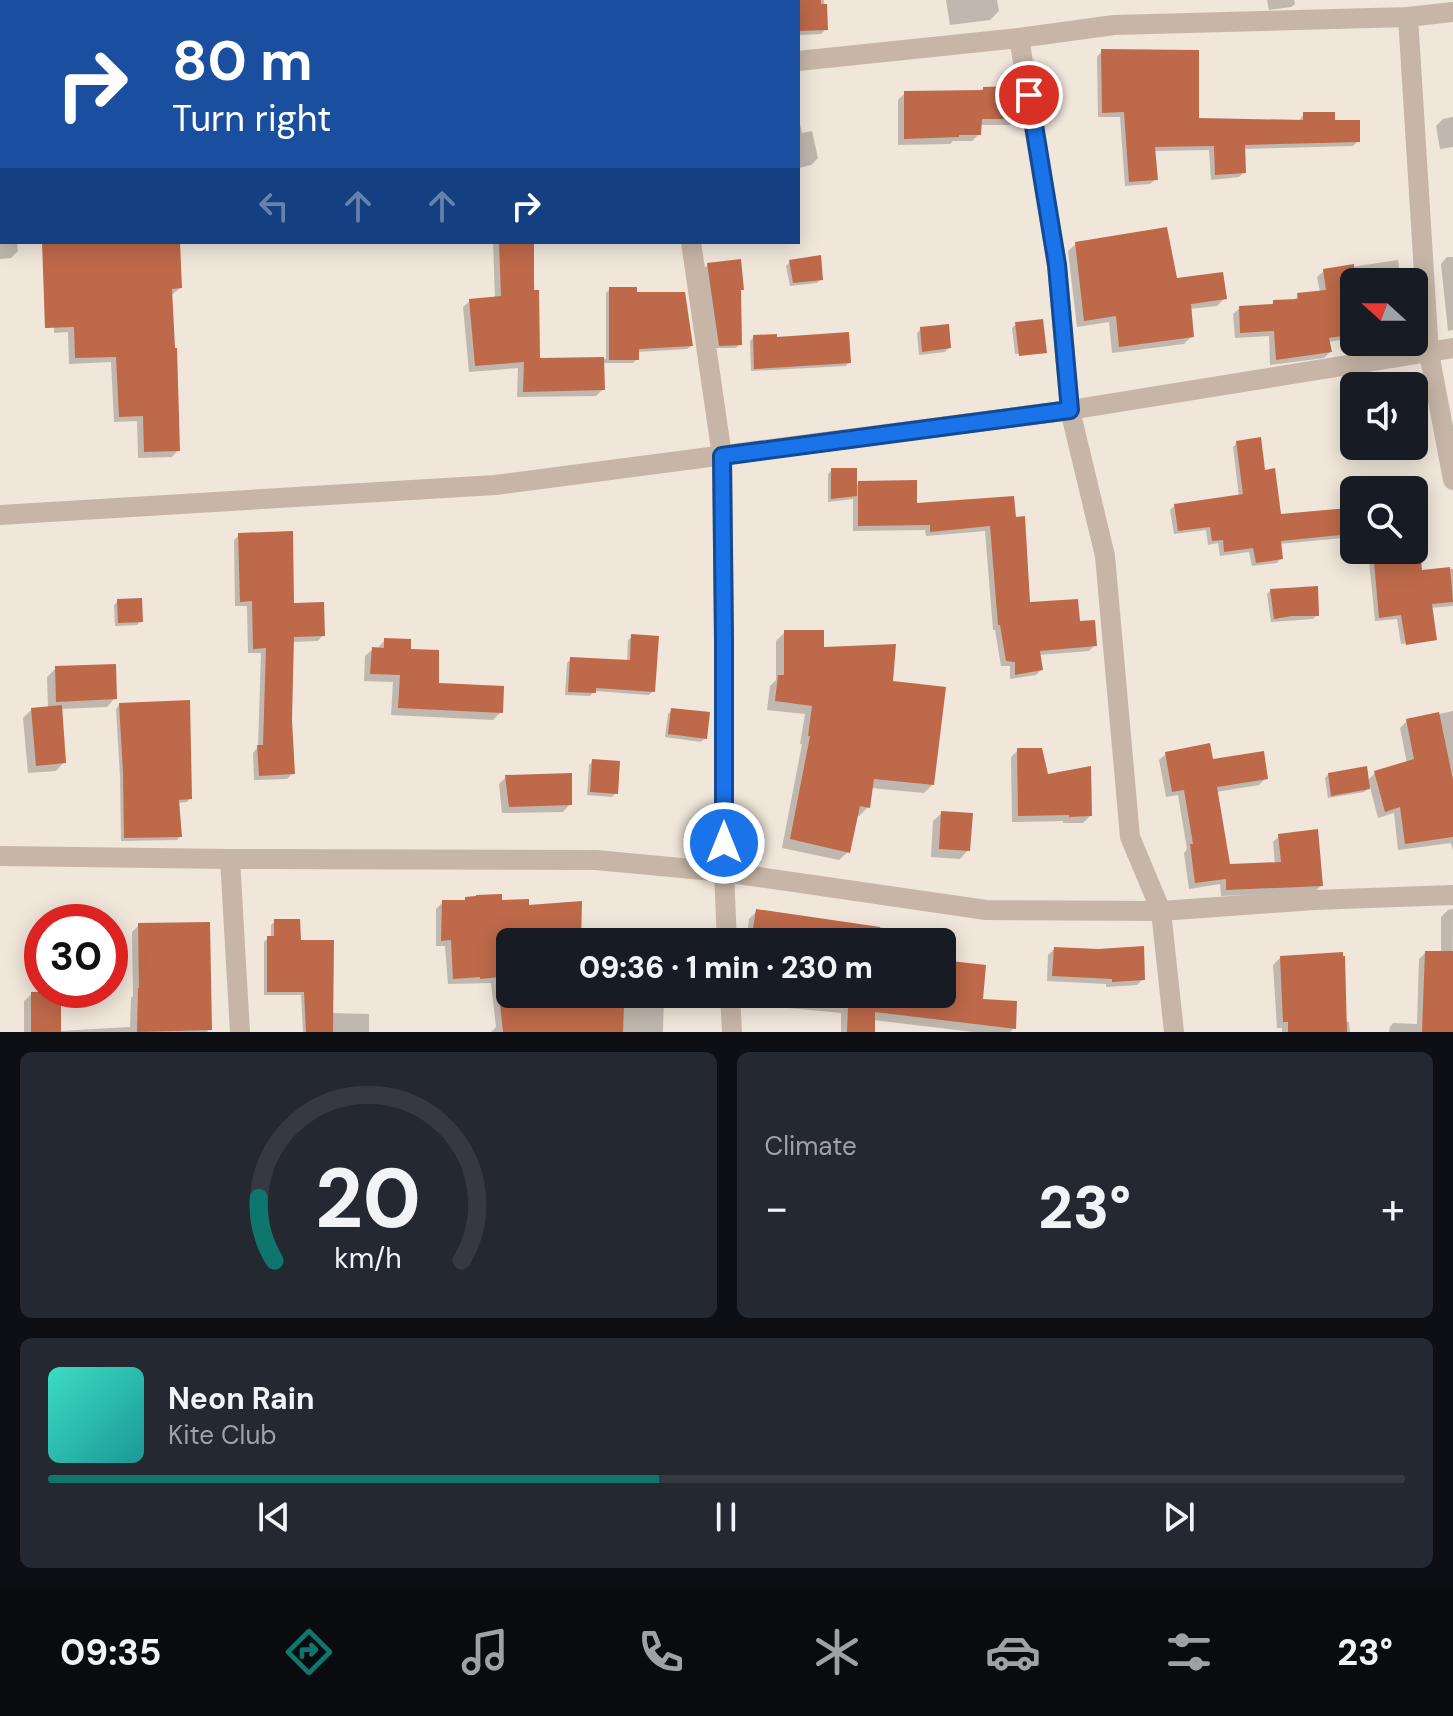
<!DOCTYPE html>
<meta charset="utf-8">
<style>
:root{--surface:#171b24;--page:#242831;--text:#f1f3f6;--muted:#9ea1a6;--line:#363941;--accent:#0f766e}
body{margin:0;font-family:"DM Sans",sans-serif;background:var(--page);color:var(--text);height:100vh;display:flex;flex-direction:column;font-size:30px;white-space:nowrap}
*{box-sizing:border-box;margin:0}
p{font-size:26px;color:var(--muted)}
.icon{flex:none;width:44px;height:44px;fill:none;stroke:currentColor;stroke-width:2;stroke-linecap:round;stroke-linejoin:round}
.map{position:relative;height:1032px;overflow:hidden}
.drawer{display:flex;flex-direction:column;gap:20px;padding:20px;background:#0d0f14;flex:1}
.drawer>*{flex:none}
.top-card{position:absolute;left:0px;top:0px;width:800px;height:244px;box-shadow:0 4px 20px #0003;background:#1a4fa0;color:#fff;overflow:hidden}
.needle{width:52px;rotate:291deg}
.controls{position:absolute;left:1340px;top:268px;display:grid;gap:16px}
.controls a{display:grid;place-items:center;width:88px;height:88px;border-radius:12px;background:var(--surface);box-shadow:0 4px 20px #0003;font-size:40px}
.speed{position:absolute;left:24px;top:904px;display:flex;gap:16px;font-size:40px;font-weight:700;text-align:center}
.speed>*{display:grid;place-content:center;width:104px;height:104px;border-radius:50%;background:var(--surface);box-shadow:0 4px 20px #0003;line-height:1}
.speed .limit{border:12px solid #d22;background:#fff;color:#111}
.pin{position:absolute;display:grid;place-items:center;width:68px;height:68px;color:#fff;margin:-34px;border:4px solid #fff;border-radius:50%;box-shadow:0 2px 8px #0007}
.me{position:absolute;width:88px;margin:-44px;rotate:0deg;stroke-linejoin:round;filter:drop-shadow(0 0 6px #0008)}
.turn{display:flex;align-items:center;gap:28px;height:168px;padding:0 40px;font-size:36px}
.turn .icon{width:104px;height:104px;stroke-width:2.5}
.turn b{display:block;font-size:56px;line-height:68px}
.lanes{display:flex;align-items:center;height:76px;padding:0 40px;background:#0003;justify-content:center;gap:40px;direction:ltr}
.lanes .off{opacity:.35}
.big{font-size:60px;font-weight:800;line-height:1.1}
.drawer .card{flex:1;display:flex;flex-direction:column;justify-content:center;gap:12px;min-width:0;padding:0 28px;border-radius:12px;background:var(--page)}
.drawer .dial{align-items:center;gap:0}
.dial svg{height:208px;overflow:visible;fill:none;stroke:var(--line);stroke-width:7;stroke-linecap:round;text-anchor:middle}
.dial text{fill:var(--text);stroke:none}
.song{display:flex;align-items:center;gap:24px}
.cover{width:96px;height:96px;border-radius:12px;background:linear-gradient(135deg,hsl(170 70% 55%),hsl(180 70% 35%))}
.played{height:8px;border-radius:4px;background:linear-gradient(90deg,var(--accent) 45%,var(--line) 45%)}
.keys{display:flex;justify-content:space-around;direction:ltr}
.heat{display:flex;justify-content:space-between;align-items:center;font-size:44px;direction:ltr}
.drawer .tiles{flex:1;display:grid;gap:20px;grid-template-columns:1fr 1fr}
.card:last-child{grid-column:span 2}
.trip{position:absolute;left:496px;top:928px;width:460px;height:80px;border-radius:12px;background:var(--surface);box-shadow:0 4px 20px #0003;font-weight:800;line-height:80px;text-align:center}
.dock{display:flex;height:128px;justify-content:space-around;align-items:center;background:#090b0e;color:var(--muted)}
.dock .icon{width:56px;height:56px}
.dock .current{color:var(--accent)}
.dock b{font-size:36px;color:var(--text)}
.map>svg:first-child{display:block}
</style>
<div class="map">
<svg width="1453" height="1032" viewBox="0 0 1453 1032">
<rect width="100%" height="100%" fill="#f0e6da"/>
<g fill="#0003">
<path d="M75 0H181V2H74Z"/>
<path d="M258 0H449L417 2H258Z"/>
<rect x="573" y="0" width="69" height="2"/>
<path d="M712 0H824L826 29 821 34 798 35V2H712Z"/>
<path d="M946 0H997L999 11 990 20 950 25Z"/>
<path d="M1267 0H1294L1295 4 1291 7 1269 10Z"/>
<path d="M1102 51 1197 120 1298 122 1304 114 1333 122 1358 141 1353 146 1243 149 1244 172 1239 177 1211 180 1209 150 1154 151 1156 179 1150 184 1125 186 1120 117H1098L1097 57Z"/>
<rect x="0" y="79" width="2" height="27"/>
<path d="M983 89 1017 118 1010 125H979V134L972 141H953L950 144 898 145V100L905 93 980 92Z"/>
<path d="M798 114 802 133 812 131 818 158 811 165 799 168 800 175 798 177Z"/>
<path d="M1453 117V147L1440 149 1436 126 1443 119Z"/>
<path d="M2 187V242H17L18 251 11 258 0 259V188Z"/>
<path d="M53 242H178L180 288 173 294H171L178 450 172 457 138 458 137 421 114 422 111 362 69 364 68 332 54 333Z"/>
<path d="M493 242H532L538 360 606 359V293L610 289 635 294 691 346 687 349 637 352V359L633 363H602L603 389 596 396 517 397 518 368 469 372 463 307 470 301 495 298Z"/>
<path d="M1076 244 1175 280 1225 298 1217 306 1189 309 1192 336 1184 344 1112 353 1109 322 1077 327 1068 251Z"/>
<path d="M1447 257H1453V330L1448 331 1441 264Z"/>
<path d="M1398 260 1401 282H1354V338L1328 342 1330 352 1324 358 1270 365 1269 336 1235 338 1233 314 1240 308 1270 306 1274 302H1292L1298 296 1320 292 1317 277 1324 271Z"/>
<path d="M790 262 821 279 817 283 790 286 786 266Z"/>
<path d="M708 265 739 291 740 344 736 348H716L704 268Z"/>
<path d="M1016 324 1043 351 1015 354 1012 328Z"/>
<path d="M921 329 949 348 945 352 919 355 917 333Z"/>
<path d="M754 337 849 362 846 366 751 371 750 341Z"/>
<path d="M1237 443 1264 472 1280 516 1354 509V537L1279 544 1281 558 1277 563 1252 566 1249 552 1220 556 1218 543 1208 545 1206 530 1174 534 1170 510 1175 505 1239 497 1233 447Z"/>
<path d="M832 470 855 487 859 483 915 506 1012 498 1028 604 1079 623 1095 645 1089 651 1039 655 1041 670 1036 675 1010 679V666H1001L995 630H993L985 531 926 536 925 530 853 531V499L828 502V474Z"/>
<path d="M1380 479 1382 490H1354V507L1351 487 1355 483Z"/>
<path d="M1414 511 1420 572 1453 569V606L1430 608 1435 639 1433 642V639L1401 644 1397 619 1375 621 1368 550H1414Z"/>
<path d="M239 535 292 605 323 635 318 641 292 642 290 720 293 773 287 779 254 780 253 753 258 747 261 653H248L247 606H235L234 540Z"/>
<path d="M1270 591 1317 615 1313 619 1271 622 1267 594Z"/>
<path d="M118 601 141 621 137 625 115 626 114 605Z"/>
<path d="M785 632 891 683 932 785 924 793 871 788 868 807 859 816 856 815 848 852 839 860 782 848 802 744H800L805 714 767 710 770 686 776 680V641Z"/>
<path d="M632 637 653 691 649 695 594 691 590 696 565 695 567 663 571 659 627 662 628 640Z"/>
<path d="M385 640 408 651 437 685 501 712 493 720 391 715 393 682 364 681 365 656 373 649H377Z"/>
<path d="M56 668 115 698 107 707 60 709 64 762 56 771 28 773 23 718 32 709 48 708 47 677Z"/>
<path d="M119 705 190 798 187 802 178 803 180 836 177 840 121 841 120 777 116 709Z"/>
<path d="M672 710 705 738 701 742 665 737 668 714Z"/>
<path d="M1453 711V851L1451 843 1398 850 1394 813 1378 818 1370 787 1364 792 1328 798 1325 778 1329 774 1367 781 1375 773 1407 764 1400 728 1407 721Z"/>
<path d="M1018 750 1090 816 1083 823H1063V821L1012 822 1011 757Z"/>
<path d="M1166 754 1211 761 1266 778 1259 785 1216 792 1228 866 1275 865 1273 842 1279 836 1321 886 1314 892 1221 896 1220 884 1189 889 1184 853 1187 849 1178 795 1166 797 1159 760Z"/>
<path d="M593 761 616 793 612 797 587 795 589 765Z"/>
<path d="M506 777 570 804 563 812 502 813 499 784Z"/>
<path d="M942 813 968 850 960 859 931 857 933 821Z"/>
<path d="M466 899 527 907 581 942H510V994H664L663 1032H491L496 1027 491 983 448 984 445 946H436V909L443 902H462Z"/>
<path d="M1453 909 1452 1032H1389L1390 1027 1393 1023 1417 1024 1419 959 1425 953H1441V917L1448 910Z"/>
<path d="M757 911 952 937 949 963 981 1001 1014 1028 1010 1032H973L873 1020V1032H841V1013L778 1007 781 994H942V942H746L749 919Z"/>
<path d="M275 921 299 942 332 1013 369 1014V1032H303L301 995H264V942L268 938H271V925Z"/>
<path d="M139 925 210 1029 207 1032H24V1001L32 994 59 1031 130 1027 131 998 133 996 132 932Z"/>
<path d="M42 935V964H39V938Z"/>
<path d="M1054 949 1143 979 1137 985 1106 987V984L1047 981 1048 955Z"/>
<path d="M1280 958 1345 1021 1349 1022 1350 1032H1282V1028H1277L1273 965Z"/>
</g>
<g fill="#be694a">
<path d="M798 0H821V4H827L828 30 798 31Z"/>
<path d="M1101 49 1199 50V118L1303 120V112H1335V120H1360V142L1245 145 1246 173 1215 175 1214 146 1155 147 1158 180 1129 182 1124 112 1102 113Z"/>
<path d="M1014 86 1019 119H982L981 135H959V137L904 139V91L983 90V87Z"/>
<path d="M1167 227 1177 278 1223 272 1227 299 1191 304 1194 337 1119 347 1116 316 1084 321 1075 242Z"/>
<path d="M42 242H180L182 288 172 289 175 348H177L180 451 144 452 143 416 119 417 116 357 75 358 74 327 45 328Z"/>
<path d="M499 242H534V290H539L540 358 604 357 605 390 523 392 524 362 475 366 469 299 501 296Z"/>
<path d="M821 255 823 280 793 283 789 260Z"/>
<path d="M741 259 744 290H741L742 345 719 346 707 263Z"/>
<path d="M1354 264V334L1329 338 1332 352 1276 360 1274 331 1240 333 1239 306 1273 304V300L1298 299 1297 293 1326 290 1323 269Z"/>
<path d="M609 287H637V292H685L693 346 639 349V360H609Z"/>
<path d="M1043 319 1047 353 1019 356 1015 322Z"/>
<path d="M949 324 951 348 922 352 920 327Z"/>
<path d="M849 332 851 363 754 369 753 335 777 334V337Z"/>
<path d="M1261 437 1265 470 1275 468 1281 514 1348 508 1350 534 1281 541 1283 559 1256 563 1253 548 1224 552 1223 540 1212 541 1210 527 1178 531 1174 504 1243 494 1236 441Z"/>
<path d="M831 468H857V496L831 499Z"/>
<path d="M917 480V503L1014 496 1016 517 1025 516 1030 602 1078 599 1080 621 1095 620 1097 646 1040 651 1043 670 1015 675V662L1006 661 1000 625H998L990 526 930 532V525L858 526V481Z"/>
<path d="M293 531 294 603 324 602 325 636 294 637 292 720 295 774 259 776 257 745H263L266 648 253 649 252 601 240 602 238 533Z"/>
<path d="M1373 550H1420L1422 570 1450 567 1453 602 1432 604 1437 640 1406 645 1401 615 1379 618Z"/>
<path d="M1318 586 1319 616H1292L1274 619 1270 589Z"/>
<path d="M142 598 143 622 118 623 117 599Z"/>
<path d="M784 630H824V647L896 644 893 681 946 687 934 785 874 779 870 808 860 806 850 853 790 839 810 736H808L812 706 775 701 778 675H784Z"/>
<path d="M631 634 659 636 655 692 596 688V693L568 692 570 657 630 660Z"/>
<path d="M384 638 411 639V649L439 650V683L504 686 503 713 398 708 400 675 370 674 372 647 384 648Z"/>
<path d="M116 664 117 699 56 702 55 666Z"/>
<path d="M190 700 192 799 179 800 182 837 124 838 123 772 119 703Z"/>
<path d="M62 705 66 763 36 766 31 708Z"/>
<path d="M671 708 710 712 707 739 668 734Z"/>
<path d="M1439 712 1453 780V837L1405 844 1400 807 1385 812 1374 771 1414 759 1406 719Z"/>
<path d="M1210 743 1213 759 1264 751 1268 779 1217 787 1230 864 1281 862 1278 834 1318 829 1323 886 1226 890V879L1195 883 1190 844H1193L1184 790 1172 792 1165 752Z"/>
<path d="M1017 748H1042L1048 774 1091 766 1092 816 1069 817V815L1018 816Z"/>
<path d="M592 759 620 761 618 794 590 792Z"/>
<path d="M1367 766 1370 789 1331 796 1328 773Z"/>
<path d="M572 773V805L509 807 505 775Z"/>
<path d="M941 811 973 813 970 851 939 849Z"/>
<path d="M502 894V900L529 899V905L582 901 581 942H510V976L480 979V977L453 979 451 940 441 941 442 900H465V897L476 896V895Z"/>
<path d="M756 909 880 927 879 942H751Z"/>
<path d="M274 919H300L301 940H334L333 1032H306L304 992H267V936H274Z"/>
<path d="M210 922 212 1030 137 1032 138 988H139L138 923Z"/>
<path d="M1144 946 1145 980 1112 982V979L1052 976 1054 947 1098 949Z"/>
<path d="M1425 951H1453V1032H1422Z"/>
<path d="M1343 952V956H1345L1347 1032H1288V1022H1283L1280 956Z"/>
<path d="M942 960 986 965 983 999 1017 1001 1016 1029 875 1012V1032H847L848 1006 857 1007 858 994H942Z"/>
<path d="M61 991V1032H31V992Z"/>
<path d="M499 994H564V1001L624 1004 623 1032H503Z"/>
</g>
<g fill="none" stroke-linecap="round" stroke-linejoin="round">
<g stroke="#c7b6a7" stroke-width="20">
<path d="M667 0V2"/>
<path d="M227 2V0"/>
<path d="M1408 17 1429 353 1453 480"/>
<path d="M1019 38 1057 265 1070 410 1105 556 1130 837 1161 911 1174 1032"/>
<path d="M798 61 1019 38 1114 25 1408 17 1453 12"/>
<path d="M0 159H2"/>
<path d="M691 242 722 456 724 641V872L727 942"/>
<path d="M0 515 495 485 1070 410 1453 348"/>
<path d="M0 856 230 859 596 860 724 872 986 910 1161 911 1314 900 1453 895"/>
<path d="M230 859 240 1032"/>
<path d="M730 994 732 1032"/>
</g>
</g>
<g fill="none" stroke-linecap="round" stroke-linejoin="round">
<g stroke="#114b97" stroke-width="20">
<path id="route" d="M724 843V641L722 456 1070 410 1057 265 1029 95"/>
</g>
<use href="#route" stroke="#1a73e8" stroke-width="14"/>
</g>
</svg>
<div class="controls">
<a><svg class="needle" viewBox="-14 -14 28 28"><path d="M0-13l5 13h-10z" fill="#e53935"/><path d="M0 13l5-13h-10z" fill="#9ea1a6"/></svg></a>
<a><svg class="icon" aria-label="sound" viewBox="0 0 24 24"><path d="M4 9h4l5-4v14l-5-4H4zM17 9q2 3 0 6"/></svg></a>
<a><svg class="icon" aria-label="search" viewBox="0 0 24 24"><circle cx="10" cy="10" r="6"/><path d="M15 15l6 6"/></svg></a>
</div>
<div class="speed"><div class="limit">30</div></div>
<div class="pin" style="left:1029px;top:95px;background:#d93025"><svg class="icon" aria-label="arrive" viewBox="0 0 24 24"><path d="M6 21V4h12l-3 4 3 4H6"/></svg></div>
<svg class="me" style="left:724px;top:843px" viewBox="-20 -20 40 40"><circle r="17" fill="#1a73e8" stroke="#fff" stroke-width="3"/><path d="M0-11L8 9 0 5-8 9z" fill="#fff"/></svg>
<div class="trip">09:36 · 1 min · 230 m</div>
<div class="top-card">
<div class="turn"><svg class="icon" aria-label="right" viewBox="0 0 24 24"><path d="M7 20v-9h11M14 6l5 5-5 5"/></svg><div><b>80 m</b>Turn right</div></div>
<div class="lanes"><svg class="icon off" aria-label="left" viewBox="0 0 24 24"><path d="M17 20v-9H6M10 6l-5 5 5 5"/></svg><svg class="icon off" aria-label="ahead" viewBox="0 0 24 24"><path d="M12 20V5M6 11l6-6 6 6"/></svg><svg class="icon off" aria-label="ahead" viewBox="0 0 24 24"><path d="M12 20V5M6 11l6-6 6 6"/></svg><svg class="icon" aria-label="right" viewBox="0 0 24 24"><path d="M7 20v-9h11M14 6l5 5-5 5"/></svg></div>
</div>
</div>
<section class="drawer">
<div class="tiles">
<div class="card dial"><svg viewBox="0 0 100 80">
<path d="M14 69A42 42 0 1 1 86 69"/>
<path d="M14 69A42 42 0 0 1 8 45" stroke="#0f766e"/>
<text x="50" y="56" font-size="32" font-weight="700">20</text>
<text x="50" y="72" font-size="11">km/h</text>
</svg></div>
<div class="card"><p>Climate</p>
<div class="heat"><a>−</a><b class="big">23°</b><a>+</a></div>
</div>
<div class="card">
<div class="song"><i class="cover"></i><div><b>Neon Rain</b><p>Kite Club</p></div></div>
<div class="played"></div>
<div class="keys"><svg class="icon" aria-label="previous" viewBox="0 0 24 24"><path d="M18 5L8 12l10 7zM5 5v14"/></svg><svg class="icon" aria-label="pause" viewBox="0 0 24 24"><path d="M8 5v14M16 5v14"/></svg><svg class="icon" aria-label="next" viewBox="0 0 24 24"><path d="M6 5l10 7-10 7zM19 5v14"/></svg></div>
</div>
</div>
</section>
<nav class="dock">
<b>09:35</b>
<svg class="icon current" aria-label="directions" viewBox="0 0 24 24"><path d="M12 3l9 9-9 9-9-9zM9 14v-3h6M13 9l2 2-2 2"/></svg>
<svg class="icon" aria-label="music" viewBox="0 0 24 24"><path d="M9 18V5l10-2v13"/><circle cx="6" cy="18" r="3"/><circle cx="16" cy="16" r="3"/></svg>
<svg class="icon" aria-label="phone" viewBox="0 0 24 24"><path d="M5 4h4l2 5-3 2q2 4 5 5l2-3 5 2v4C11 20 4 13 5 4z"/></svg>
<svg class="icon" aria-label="climate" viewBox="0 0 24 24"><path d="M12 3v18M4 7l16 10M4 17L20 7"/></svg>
<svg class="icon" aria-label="car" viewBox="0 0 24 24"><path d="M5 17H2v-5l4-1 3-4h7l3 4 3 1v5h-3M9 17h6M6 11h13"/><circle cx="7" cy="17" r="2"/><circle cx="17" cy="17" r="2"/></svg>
<svg class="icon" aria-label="filters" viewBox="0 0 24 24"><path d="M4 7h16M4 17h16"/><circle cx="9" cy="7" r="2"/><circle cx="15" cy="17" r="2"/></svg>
<b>23°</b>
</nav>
